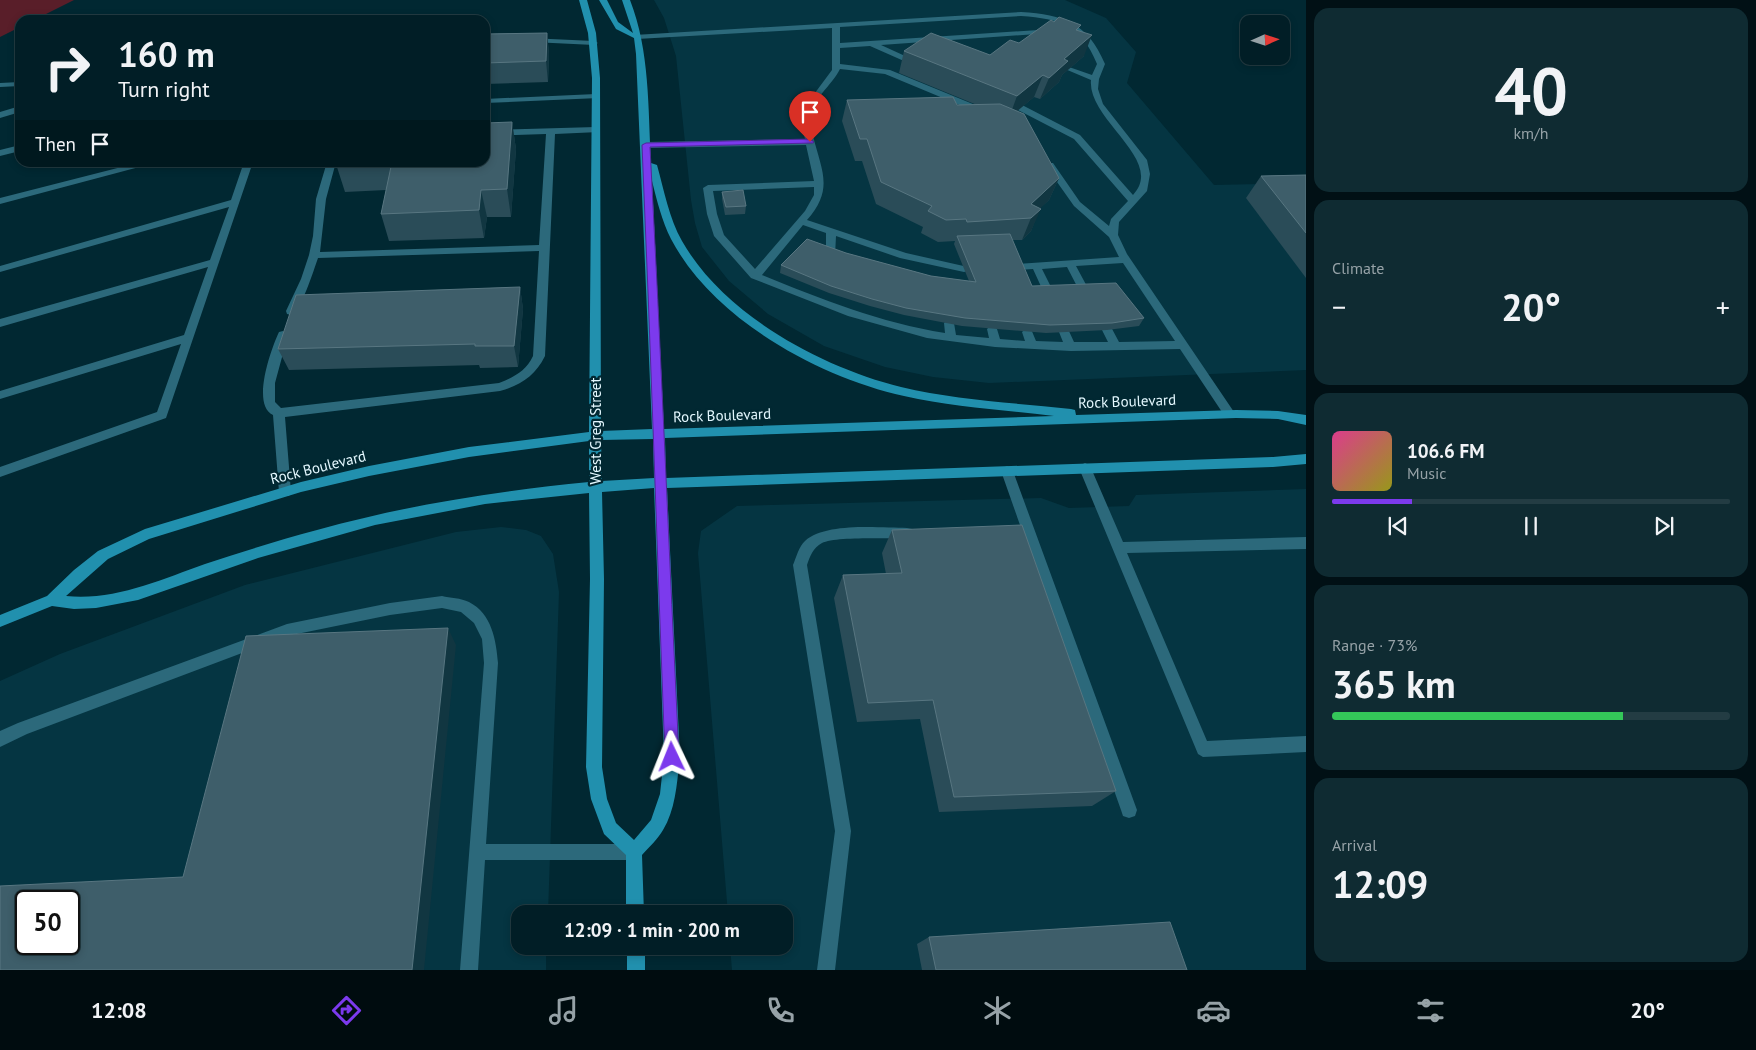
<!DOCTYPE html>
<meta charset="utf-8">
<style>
:root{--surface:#011e26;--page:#0f2b32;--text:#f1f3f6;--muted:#96a2a7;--line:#233c43;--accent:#7c3aed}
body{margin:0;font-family:"PT Sans",sans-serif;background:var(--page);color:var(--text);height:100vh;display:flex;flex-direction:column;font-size:19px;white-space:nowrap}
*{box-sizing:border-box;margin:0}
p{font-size:16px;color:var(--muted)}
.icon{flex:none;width:28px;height:28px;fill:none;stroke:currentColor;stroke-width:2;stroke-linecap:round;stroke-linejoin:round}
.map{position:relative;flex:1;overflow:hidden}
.drawer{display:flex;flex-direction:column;gap:8px;padding:8px;background:#011015;width:450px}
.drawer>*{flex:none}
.hud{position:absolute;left:15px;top:15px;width:475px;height:152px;border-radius:15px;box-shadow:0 2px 8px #0003,0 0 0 1px var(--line);background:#011e26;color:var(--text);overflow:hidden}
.needle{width:32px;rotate:87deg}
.controls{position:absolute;left:1240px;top:15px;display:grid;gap:10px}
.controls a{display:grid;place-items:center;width:50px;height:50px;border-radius:10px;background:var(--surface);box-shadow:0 2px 8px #0003,0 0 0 1px var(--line);font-size:25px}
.speed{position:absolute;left:15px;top:890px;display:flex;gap:10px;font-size:25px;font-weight:700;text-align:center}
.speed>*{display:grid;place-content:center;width:65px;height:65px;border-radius:50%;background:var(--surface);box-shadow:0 2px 8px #0003,0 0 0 1px var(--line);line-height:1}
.speed .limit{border:2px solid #111;border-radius:8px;background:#fff;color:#111}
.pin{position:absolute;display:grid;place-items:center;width:42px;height:42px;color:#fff;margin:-51px -21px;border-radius:50% 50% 50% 0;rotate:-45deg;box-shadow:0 0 5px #0007}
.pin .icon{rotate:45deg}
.me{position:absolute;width:55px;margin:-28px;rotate:358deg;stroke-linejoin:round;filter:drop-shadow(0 0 4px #0008)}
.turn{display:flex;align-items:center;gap:18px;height:105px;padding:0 20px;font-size:22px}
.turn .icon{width:65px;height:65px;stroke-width:2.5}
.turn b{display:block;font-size:35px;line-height:42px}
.then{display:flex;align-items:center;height:48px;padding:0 20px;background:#0003;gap:10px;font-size:19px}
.big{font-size:38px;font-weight:700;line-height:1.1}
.drawer .widget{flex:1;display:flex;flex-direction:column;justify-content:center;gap:8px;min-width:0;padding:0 18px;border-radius:15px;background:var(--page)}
.drawer .dial{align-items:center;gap:0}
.dial b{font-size:65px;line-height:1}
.song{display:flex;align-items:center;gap:15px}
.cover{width:60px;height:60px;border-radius:8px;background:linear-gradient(135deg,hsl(330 70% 55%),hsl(60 70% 35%))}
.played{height:5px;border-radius:2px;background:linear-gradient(90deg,var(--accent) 20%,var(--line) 20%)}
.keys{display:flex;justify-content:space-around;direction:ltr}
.heat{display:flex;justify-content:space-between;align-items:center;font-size:28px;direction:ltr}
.charge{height:8px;border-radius:4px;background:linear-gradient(90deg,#34c759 73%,var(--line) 0)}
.trip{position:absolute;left:511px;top:905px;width:282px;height:50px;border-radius:15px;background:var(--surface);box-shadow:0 2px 8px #0003,0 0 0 1px var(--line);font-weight:700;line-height:50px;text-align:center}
.tab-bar{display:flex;height:80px;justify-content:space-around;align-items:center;background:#000c0f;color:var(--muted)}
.tab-bar .icon{width:35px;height:35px}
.tab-bar .selected{color:var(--accent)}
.tab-bar b{font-size:22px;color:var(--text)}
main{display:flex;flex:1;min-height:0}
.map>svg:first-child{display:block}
</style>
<main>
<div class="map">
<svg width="1306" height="970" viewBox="0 0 1306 970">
<rect width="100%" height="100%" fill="#012832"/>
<g fill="#053542" fill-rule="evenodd">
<path d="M654 0H1065L1106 18 1136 52 1127 83 1214 185 1306 183V370L989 383 933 377 885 367 824 346 768 314 729 281 702 247 695 223 691 200 676 56 664 18Z"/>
<path d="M1306 489V970H732L730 946H785V914H728L698 553 701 531 737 506 1041 498 1069 508 1129 506 1136 495Z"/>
<path d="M501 527 526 530 541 536 553 554 559 592 548 914H520V946H546V970H0V681L60 654 245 585 456 532ZM26 901H69V944H26Z"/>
</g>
<path fill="#591e29" d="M0 0H74L34 20H20V27L0 37Z"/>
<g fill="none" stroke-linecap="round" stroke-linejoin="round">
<g fill="#2c697b" fill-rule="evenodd">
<path d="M1021 12C1064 15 1087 22 1105 64L1099 79 1098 89 1103 104 1147 160 1150 174 1147 191 1119 222 1118 235 1127 254 1234 412 1236 415 1234 418H1226L1180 349 1071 351 995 347 927 338 848 316 751 278 714 236 707 214 703 188 708 185 814 181 806 145 646 148 642 145 646 142 805 139 800 118 806 105 832 70V28L637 39 633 37 634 35ZM1021 16C1061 19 1081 25 1097 64L1092 75 1069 67 1065 69 1091 80C1087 120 1166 160 1133 195L1080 135 1024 106H1018V110L1074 139 1128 201 1111 219 1109 226 1080 202 1053 163H1047L1045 165 1074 206 1109 237 1119 257 1017 264 1012 267 1017 270 1033 269 1044 293 1049 297 1054 293 1042 269 1067 267 1081 294 1085 295 1090 292 1076 266 1123 263 1175 341 1119 342 1111 327 1107 326 1102 330 1108 342H1074L1068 329 1064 328 1059 332 1063 342 1036 341 1031 329 1027 328 1022 332 1025 341 1000 339 997 329 992 325 987 329 989 338 956 335 954 323 949 319 944 323 945 333C881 323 821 299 762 275L803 225 826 233V258L830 259 835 256 836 236 900 258 964 272 968 271V267L906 253 807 220C834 189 822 172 813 136 812 131 808 123 808 118 810 102 833 84 840 69L885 74 979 113H985V109L890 70 840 64V48L870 46 913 65 917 63 916 61 881 45 1051 33 1055 31 1054 29 840 43V27ZM814 187V195L805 211 755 269 724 235 717 214 713 191Z"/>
<path d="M529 38 594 41 598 43 594 45 532 42 528 40Z"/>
<path d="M20 82V86L0 87V83Z"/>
<path d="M596 94 600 96 599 98 485 103V99Z"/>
<path d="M20 106V112L0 118V112Z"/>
<path d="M596 127 600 130 599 132 555 134 545 356C535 376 521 385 500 391L285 417 291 492 289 496H281L279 492 273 415C251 405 271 349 279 332L283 331 288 335 275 383V402L281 408 499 383C514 377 526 371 533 356L539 251 318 258C314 269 301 312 291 315L287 314 286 311 301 279 309 255 313 236 316 199 327 162H336L326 199 320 252 539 245 546 134 485 136V130Z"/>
<path d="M20 145V151L0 156V150Z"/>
<path d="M141 162H158L0 204V198Z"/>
<path d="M244 162H253L166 418 0 477V467L157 412 181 344 0 399V391L184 335 208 267 0 327V319L210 260 229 207 0 272V266L231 200Z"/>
<path d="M1085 463 1089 465 1091 468 1123 542 1306 537V549L1127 553 1207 741 1306 736V752L1203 757 1198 754 1079 468 1081 465Z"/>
<path d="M1007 466 1011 468 1013 471 1137 810 1135 816 1129 818 1123 816 1121 810 1024 536 1002 535 1000 531 1002 527 1020 525 1001 471 1003 468Z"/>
<path d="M907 528 912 529 914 533 912 537 907 538C889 539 835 536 822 543 813 548 810 556 807 565L851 831 835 970H817L835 831 793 565C796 558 799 546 805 541 826 522 880 528 907 528Z"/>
<path d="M442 596C450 598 461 598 469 602 492 614 496 640 498 663L486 844H634L640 846 642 852 640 858 634 860H485L478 970H460L484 663 482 639 474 623 461 612 442 608 390 615 287 636 27 734 0 747V731L18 723 287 624 390 603Z"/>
</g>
<g fill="#2190ae" fill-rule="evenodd">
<path d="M579 0H587L596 33 600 78 601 431 652 429 636 54 634 38 616 29 599 0H607L618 22 633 33 622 0H630C650 51 648 108 651 163L657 165C664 190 669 218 682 241 724 315 821 367 901 387 956 400 1015 403 1071 409L1075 410 1076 415 1236 410 1278 411 1306 415V425L1278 419 1236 418 665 438 666 478 1273 457 1306 454V464L1273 467 667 488 680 757C677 781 676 809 663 830 658 839 649 847 642 855L644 914H626V855L604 834 591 799 586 767 590 579 589 493 485 504 375 525 258 558 138 600 96 608 74 609 52 606 0 627V615L47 596 74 570 98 551 145 529 301 482 369 466 469 447 589 432 592 78 588 33ZM652 181C657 201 662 221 671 239 713 319 818 377 904 396 953 407 1004 410 1054 416L664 429ZM653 439 654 478 602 481 601 440ZM589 441V482C497 491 407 505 317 530 279 540 242 552 205 564 160 580 114 601 66 596L108 559 149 539 301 492 369 476 469 457ZM654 488 664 757 660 794 651 820 634 840 616 823 607 799 602 767 604 579 602 492Z"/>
<rect x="627" y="946" width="18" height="24"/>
</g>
</g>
<g fill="#2a4c58">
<path d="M1079 31 1084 56 1062 75 1059 82 1040 99 1034 97 1017 111 1059 178 1049 200 1040 208 1031 231 1022 240H1012L1032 286 1144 318 1139 326 1107 330 1046 333 962 326 904 315 870 306 829 293 780 273 781 265 846 253 931 276 969 281 954 244 955 241 938 242 921 233 923 227 876 204 862 161H855L842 121 847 100 957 105H977L899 73 904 51 990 55 1019 43Z"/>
<path d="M547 33 549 54 548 82 485 84V34Z"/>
<path d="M512 122 516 149 511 217H487L484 238 389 241 381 214 386 190 345 192 336 164Z"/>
<path d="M1306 175V278L1246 198 1261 176Z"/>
<path d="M722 192 746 206 745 214 725 215 722 199Z"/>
<path d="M520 287 523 309 518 367 480 368 479 365 289 370 278 349Z"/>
<path d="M892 530 1116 791 1092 806 939 812 920 719 857 722 834 598 843 575 886 574 882 553Z"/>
<path d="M929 937 1187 970H922L917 944Z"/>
</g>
<g fill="#113641">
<path d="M547 33 549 54 548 82 546 61Z"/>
<path d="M1092 35 1084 56 1062 75 1059 82 1040 99 1049 78 1064 59Z"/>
<path d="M1043 75 1034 97 1009 118 1017 96Z"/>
<path d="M512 122 516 149 511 217 507 189Z"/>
<path d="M1059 178 1049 200 1030 218 1031 204Z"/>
<path d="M481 190 487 217 484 238 479 210Z"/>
<path d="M1041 209 1031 231 1022 240 1031 218Z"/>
<path d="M520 287 523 309 518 367 514 346Z"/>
<path d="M448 628 456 645 424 970H412Z"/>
</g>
<g fill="#3e5e6a" stroke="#587681" fill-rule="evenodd">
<path d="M1059 17 1081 25 1076 30 1092 35 1064 59 1068 61 1049 78 1043 75 1017 96 904 51 931 33 990 55 1010 40 1019 43 1051 20 1054 22Z"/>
<path d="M547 33 546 61 485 63V34Z"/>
<path d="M953 97 957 105 1000 104 1024 114 1059 178 1031 204 1041 209 1031 218 967 222 966 219 946 220 928 211 932 206 881 182 867 139H860L847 100Z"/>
<path d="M512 122 507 189 481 190 479 210 381 214 392 162H485V123Z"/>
<path d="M336 162H387L336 164Z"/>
<path d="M1306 175V233L1261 176Z"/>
<path d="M743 190 746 206 726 207 722 192Z"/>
<path d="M1010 234 1032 286 1116 283 1144 318 1112 323 1050 325 965 318 906 308 872 299 831 286 781 265 807 239 846 253 931 276 976 282 957 236Z"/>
<path d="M520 287 514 346H475V344L278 349 296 295Z"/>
<path d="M1022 525 1116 791 954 797 933 700 868 703 843 575 902 573 892 530Z"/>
<path d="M448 628 412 970H0V886L183 877 246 636ZM26 901H69V944H26Z"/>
<path d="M1170 922 1187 970H936L929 937Z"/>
</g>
<path fill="#7c3aed" stroke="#51269a" d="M810 139 814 142 813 143 650 147C661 350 669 554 679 757L677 762 672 764 667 762 665 757C657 553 651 349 642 145L646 143Z"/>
<g text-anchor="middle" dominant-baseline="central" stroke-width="4.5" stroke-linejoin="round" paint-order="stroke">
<g font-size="15" fill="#e4f8ff" stroke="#012832">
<text transform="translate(1127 401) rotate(-2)">Rock Boulevard</text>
<text transform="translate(722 415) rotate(-2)">Rock Boulevard</text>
<text transform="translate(595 431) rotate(-90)">West Greg Street</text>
<text transform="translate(318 467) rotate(-14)">Rock Boulevard</text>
</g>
</g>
</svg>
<div class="controls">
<a><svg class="needle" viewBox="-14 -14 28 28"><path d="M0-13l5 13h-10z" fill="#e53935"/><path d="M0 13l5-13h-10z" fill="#96a2a7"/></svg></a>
</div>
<div class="speed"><div class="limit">50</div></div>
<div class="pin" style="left:810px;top:142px;background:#d93025"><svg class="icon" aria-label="arrive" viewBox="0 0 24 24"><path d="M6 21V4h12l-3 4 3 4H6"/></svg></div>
<svg class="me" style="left:672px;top:757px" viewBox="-20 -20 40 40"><path d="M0-17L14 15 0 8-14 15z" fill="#7c3aed" stroke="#fff" stroke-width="4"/></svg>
<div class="trip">12:09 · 1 min · 200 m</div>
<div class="hud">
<div class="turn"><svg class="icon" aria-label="right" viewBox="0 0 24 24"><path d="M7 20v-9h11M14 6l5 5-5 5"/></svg><div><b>160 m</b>Turn right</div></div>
<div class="then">Then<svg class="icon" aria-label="arrive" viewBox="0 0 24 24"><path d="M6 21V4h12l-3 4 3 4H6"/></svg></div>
</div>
</div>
<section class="drawer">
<div class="widget dial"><b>40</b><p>km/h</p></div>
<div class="widget"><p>Climate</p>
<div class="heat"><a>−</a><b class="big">20°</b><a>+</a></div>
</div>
<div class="widget">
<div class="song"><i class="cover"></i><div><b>106.6 FM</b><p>Music</p></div></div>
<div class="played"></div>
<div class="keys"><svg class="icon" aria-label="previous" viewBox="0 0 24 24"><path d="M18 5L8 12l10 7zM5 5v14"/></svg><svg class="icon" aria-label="pause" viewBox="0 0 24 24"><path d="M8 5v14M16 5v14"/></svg><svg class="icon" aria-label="next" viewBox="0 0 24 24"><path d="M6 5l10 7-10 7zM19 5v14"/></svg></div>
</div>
<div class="widget"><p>Range · 73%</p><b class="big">365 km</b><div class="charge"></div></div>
<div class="widget"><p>Arrival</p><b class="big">12:09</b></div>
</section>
</main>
<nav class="tab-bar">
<b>12:08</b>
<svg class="icon selected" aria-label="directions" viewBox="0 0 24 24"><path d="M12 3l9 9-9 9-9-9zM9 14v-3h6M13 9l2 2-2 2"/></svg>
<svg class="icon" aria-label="music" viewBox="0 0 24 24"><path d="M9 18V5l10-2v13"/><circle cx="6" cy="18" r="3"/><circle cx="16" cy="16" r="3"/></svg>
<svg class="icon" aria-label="phone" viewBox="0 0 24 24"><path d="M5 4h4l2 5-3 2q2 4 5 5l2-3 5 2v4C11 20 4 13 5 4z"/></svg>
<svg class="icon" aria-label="climate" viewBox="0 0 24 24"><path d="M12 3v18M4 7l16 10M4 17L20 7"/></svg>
<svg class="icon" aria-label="car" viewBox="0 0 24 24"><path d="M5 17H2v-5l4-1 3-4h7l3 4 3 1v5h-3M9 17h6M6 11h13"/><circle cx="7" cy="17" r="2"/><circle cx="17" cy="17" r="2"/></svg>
<svg class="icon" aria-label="filters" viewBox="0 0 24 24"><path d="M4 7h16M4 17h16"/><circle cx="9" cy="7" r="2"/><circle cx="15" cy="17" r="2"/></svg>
<b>20°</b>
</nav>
